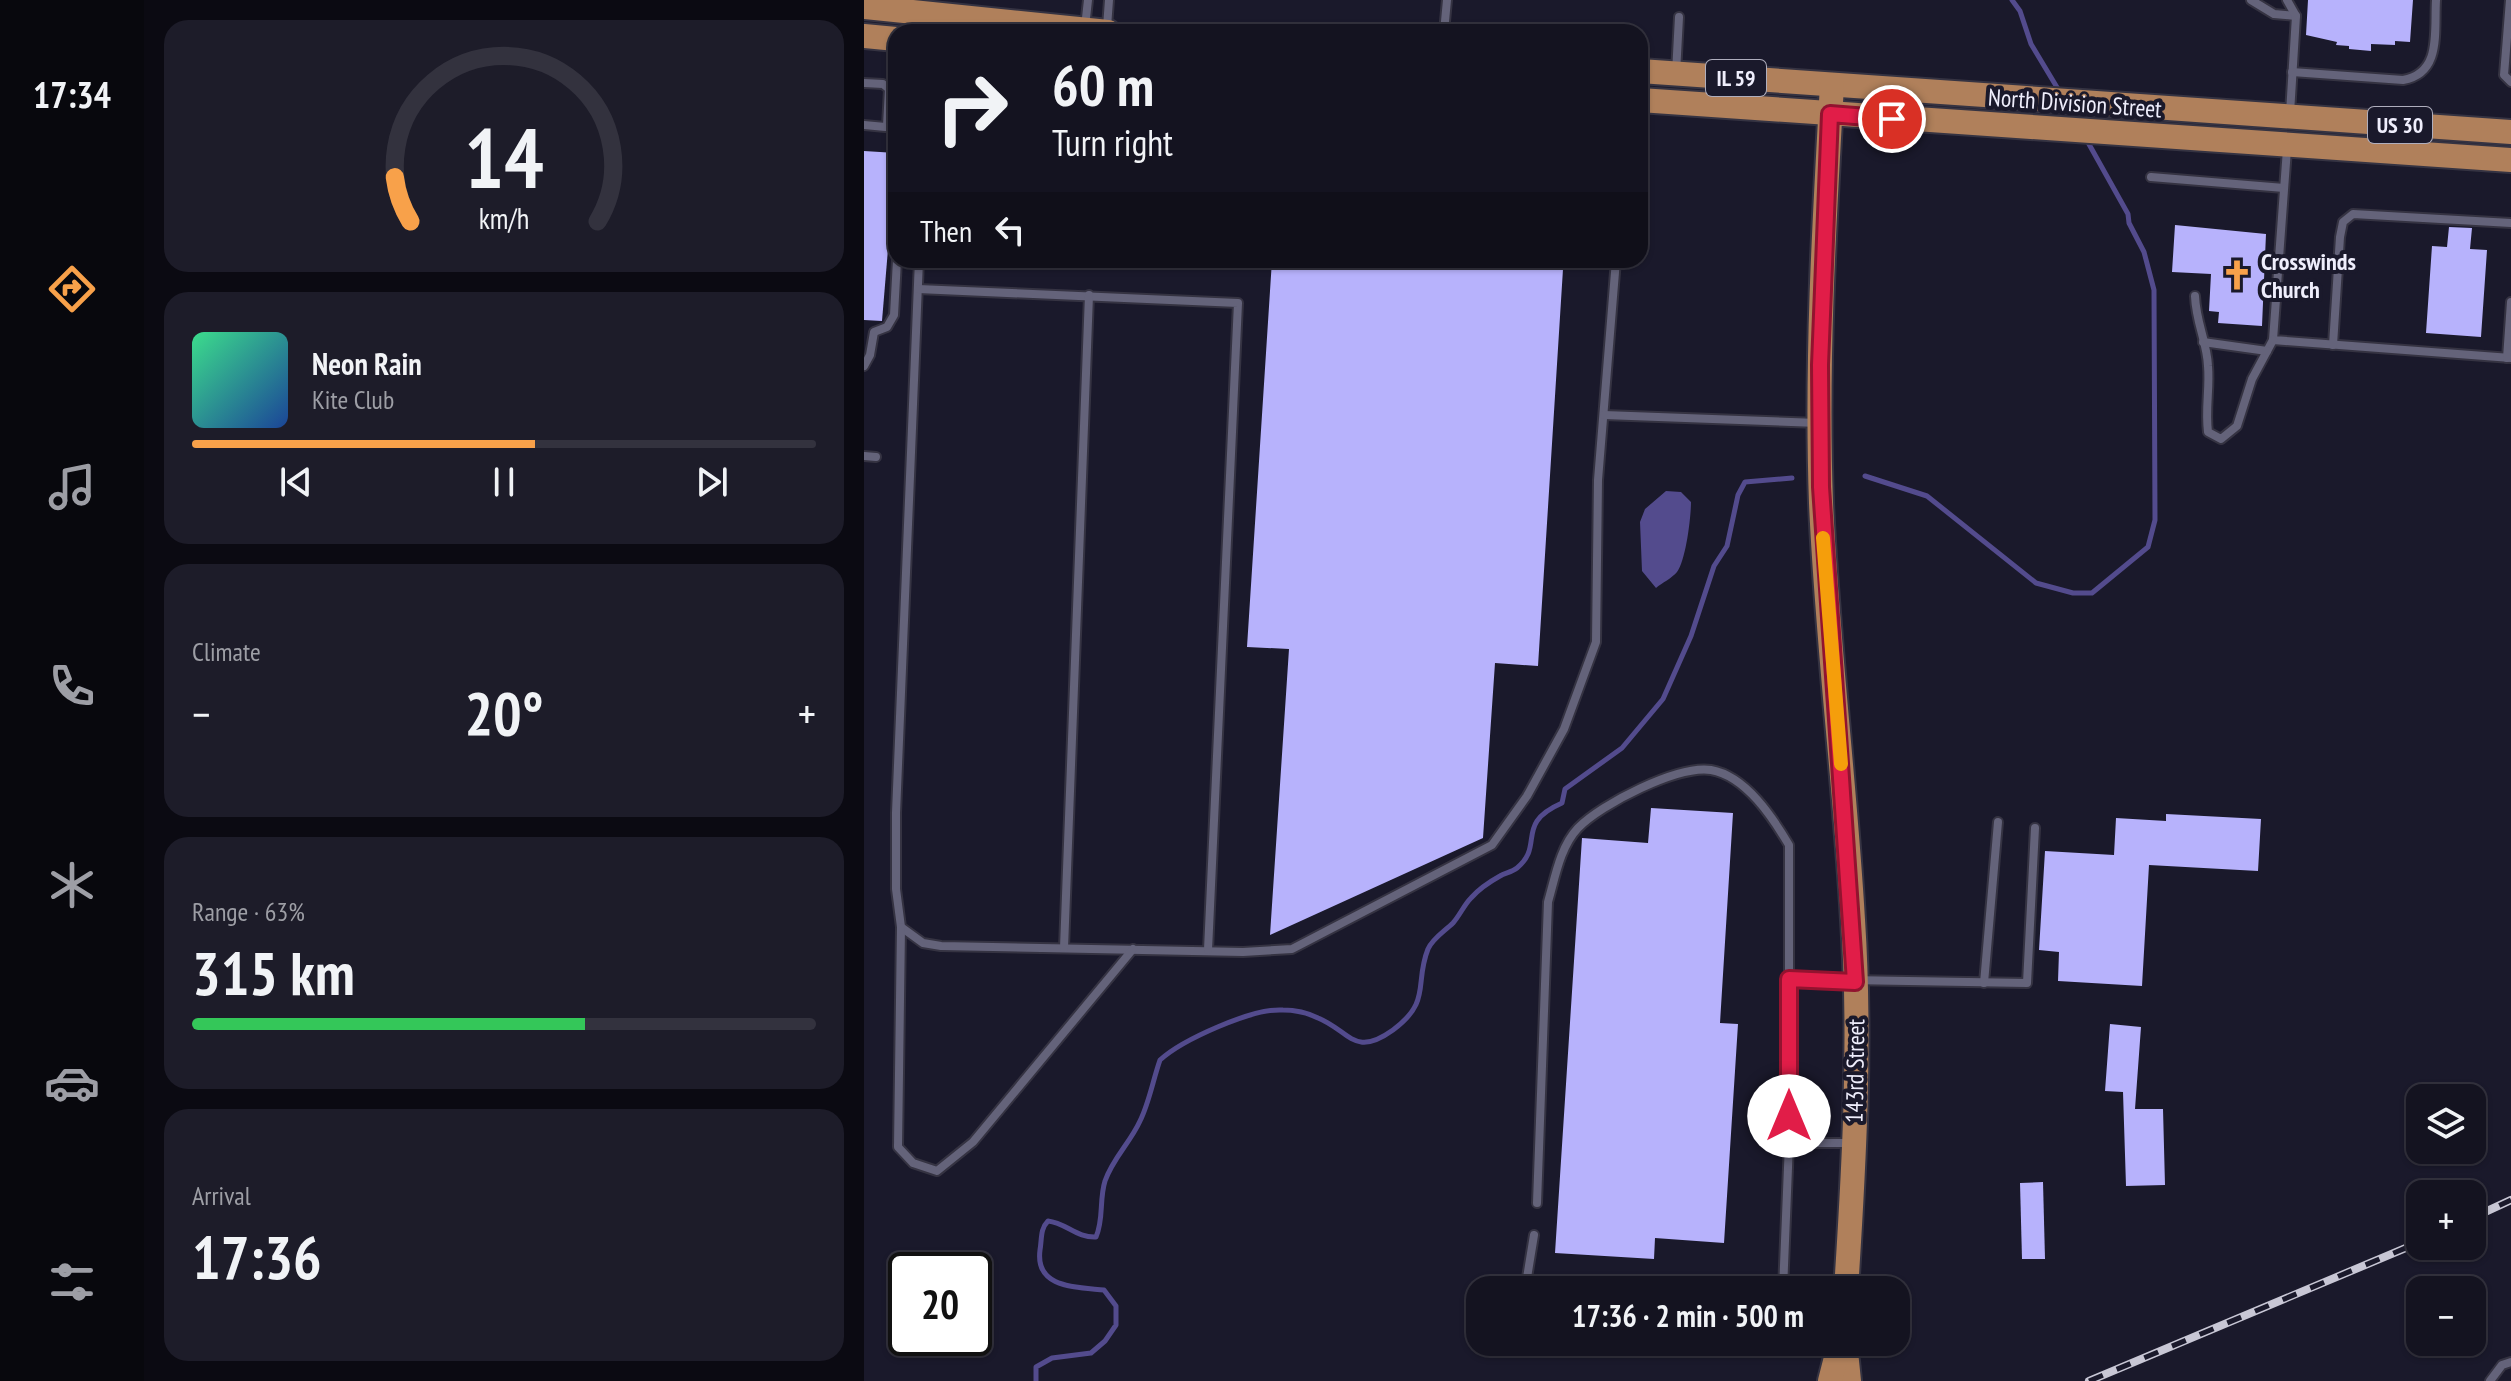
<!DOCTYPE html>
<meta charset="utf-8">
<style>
:root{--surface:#141320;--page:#1d1c29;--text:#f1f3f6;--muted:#9d9ea5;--line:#33323e;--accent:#f8a14a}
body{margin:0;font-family:"PT Sans Narrow",sans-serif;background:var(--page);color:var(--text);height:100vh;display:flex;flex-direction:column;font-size:30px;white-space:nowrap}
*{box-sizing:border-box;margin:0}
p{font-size:26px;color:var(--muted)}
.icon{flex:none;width:44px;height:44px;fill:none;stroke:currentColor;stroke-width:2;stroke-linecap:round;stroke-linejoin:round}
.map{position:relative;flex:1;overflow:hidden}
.panel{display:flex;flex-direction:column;gap:20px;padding:20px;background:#0b0a12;width:720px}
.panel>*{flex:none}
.top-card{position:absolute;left:24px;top:24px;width:760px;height:244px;border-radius:24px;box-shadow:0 2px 6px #0004,0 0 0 2px var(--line);background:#141320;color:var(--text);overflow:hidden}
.tools{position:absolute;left:1542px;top:1084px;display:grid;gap:16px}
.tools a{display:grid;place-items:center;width:80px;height:80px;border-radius:16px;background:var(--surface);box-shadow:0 2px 6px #0004,0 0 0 2px var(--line);font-size:40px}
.speed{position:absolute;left:24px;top:1252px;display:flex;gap:16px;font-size:40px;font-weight:700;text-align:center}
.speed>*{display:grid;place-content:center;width:104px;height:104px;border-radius:50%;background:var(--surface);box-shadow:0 2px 6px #0004,0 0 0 2px var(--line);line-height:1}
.speed .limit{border:4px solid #111;border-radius:12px;background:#fff;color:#111}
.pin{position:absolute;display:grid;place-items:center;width:68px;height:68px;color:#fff;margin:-34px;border:4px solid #fff;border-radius:50%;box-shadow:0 2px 8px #0007}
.me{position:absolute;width:88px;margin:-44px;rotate:0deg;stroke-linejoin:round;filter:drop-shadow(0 0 6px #0008)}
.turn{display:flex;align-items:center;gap:28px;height:168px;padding:0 32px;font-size:36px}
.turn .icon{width:104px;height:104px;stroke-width:2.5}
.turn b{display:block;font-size:56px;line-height:68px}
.then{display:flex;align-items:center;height:76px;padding:0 32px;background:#0003;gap:16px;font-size:30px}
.big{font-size:60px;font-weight:600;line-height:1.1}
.panel .widget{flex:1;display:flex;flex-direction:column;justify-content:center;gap:12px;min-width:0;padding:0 28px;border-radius:24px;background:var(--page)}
.panel .dial{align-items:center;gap:0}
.dial svg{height:208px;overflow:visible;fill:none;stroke:var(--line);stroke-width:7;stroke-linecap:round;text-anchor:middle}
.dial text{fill:var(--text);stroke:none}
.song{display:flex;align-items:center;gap:24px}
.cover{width:96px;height:96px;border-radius:12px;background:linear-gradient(135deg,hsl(150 70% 55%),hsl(220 70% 35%))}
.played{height:8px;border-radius:4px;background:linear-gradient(90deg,var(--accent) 55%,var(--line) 55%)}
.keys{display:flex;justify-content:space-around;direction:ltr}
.heat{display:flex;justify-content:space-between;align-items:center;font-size:44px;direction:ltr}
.charge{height:12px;border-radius:6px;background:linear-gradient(90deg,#34c759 63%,var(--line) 0)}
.trip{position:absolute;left:602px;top:1276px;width:444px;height:80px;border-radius:24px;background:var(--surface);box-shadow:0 2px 6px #0004,0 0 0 2px var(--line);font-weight:600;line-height:80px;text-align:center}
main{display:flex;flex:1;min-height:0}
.tab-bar{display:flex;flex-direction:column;width:144px;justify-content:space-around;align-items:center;background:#08080d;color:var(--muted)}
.tab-bar .icon{width:56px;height:56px}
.tab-bar .active{color:var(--accent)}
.tab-bar b{font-size:36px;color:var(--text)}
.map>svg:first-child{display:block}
</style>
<main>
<nav class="tab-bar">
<b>17:34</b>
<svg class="icon active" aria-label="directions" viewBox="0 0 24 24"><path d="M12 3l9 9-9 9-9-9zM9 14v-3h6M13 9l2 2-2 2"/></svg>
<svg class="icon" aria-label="music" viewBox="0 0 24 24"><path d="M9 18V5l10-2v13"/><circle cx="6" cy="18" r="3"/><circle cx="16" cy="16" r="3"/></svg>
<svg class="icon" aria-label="phone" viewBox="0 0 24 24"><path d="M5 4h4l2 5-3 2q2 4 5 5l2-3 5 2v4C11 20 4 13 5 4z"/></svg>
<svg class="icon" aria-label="climate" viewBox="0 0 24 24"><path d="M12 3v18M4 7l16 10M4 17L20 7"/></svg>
<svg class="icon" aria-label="car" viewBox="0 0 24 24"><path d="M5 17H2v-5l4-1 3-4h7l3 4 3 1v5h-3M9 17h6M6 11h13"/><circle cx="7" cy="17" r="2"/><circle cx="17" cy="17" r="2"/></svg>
<svg class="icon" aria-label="filters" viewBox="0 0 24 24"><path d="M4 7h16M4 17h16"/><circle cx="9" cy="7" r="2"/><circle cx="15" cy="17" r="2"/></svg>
</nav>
<section class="panel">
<div class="widget dial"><svg viewBox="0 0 100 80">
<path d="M14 69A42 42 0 1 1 86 69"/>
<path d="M14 69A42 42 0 0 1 8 52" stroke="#f8a14a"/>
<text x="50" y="56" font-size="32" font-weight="700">14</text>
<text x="50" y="72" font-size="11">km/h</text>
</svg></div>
<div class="widget">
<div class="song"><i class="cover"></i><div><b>Neon Rain</b><p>Kite Club</p></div></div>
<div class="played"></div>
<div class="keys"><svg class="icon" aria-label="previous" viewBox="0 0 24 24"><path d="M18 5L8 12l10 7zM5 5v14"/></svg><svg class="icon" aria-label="pause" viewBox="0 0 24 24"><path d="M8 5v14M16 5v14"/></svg><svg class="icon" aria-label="next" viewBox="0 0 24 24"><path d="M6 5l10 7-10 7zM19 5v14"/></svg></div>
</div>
<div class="widget"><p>Climate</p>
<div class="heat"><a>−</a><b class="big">20°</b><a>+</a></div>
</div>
<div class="widget"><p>Range · 63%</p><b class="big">315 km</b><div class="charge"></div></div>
<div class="widget"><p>Arrival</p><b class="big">17:36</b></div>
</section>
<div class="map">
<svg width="1647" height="1381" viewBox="0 0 1647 1381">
<rect width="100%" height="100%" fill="#1a192b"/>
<path fill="#534b8d" d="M802 491 817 492 827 502C827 517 822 560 813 572 808 578 798 583 792 588L778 571 776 522 781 509Z"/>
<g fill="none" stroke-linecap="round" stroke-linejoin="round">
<g stroke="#534b8d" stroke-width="5">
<path d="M1148 0 1156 11 1167 44 1197 94"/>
<path d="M1001 476 1063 496 1172 583 1209 593H1228L1284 547 1291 520 1290 290 1280 252 1265 223 1264 214 1221 137"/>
<path d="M172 1381V1367L188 1358 227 1353 241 1341 252 1325V1306L240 1290C211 1287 171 1288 176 1250 178 1239 176 1229 184 1221 202 1223 213 1238 232 1237 240 1219 235 1200 241 1181 249 1158 266 1143 276 1121 285 1103 289 1080 296 1060 318 1040 388 1008 419 1010 430 1010 444 1013 454 1018 486 1031 490 1058 529 1030 568 1001 550 984 564 949 569 938 581 931 589 923 596 915 600 905 607 898 614 890 627 881 636 876 641 873 648 872 653 868 681 845 650 824 698 803L701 789 758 748 799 699 827 636 850 566 863 546 874 495 881 482 928 478"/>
</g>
</g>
<g fill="#b7b2fc">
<path d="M1444 0H1549L1546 42 1531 41V45L1507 44V51L1485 49V46L1472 45 1473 42 1442 35Z"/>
<path d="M0 151 32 153 18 321 0 320Z"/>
<path d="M1311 225 1402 234 1398 326 1354 323 1355 312 1345 311 1347 274 1308 272Z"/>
<path d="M1585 227 1608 228 1606 249 1623 250 1617 337 1562 333 1568 246 1583 247Z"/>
<path d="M408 260H565L699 269 674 666 631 663 619 838 406 935 425 649 383 647Z"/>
<path d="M787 808 869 813 856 1023 874 1024 860 1243 791 1238 790 1259 691 1253 718 838 784 843Z"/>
<path d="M1302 814 1397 819 1394 871 1285 865 1278 986 1194 981 1195 952 1175 950 1181 851 1250 855 1252 818 1302 821Z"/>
<path d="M1246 1024 1277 1027 1271 1109H1299L1301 1185 1262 1186 1259 1092 1241 1091Z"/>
<path d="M1179 1182 1181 1259H1158L1156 1183Z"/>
</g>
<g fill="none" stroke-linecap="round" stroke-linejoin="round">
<g stroke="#353342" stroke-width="12">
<g id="lane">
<path d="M1387 0 1410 14 1432 16"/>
<path d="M1423 0 1432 16 1426 113"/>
<path d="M1646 0 1640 75 1647 82"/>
<path d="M221 27 224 0"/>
<path d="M243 27 245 0"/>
<path d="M580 32 583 0"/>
<path d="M1428 72 1539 80C1578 73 1570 32 1572 0"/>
<path d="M812 73 815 17"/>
<path d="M0 83 19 84 25 89 23 126"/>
<path d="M0 125 32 128"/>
<path d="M1423 149 1409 340 1647 358"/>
<path d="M1287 177 1420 188"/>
<path d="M55 260 32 813V889L37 927 59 943 77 946 379 952 428 949 628 845 663 796 700 729 732 642 734 480 752 260"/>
<path d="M54 289 374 303 344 950"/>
<path d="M1331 296C1332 323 1343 342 1344 366 1346 388 1341 409 1344 432L1357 439 1373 426 1388 379 1409 340"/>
<path d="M1339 342 1403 351"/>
<path d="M1469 345 1476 237 1479 222 1489 214 1647 223"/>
<path d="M1643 358 1647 302"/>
<path d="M0 366 6 355 10 332 23 327 30 315 33 260"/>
<path d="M740 415 954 423"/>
<path d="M0 456 12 457"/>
<path d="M37 927 34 1147 49 1163 73 1171 109 1142 269 949"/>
<path d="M200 948 225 295"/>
<path d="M925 979 1163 983 1171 828"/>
<path d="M1120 983 1134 822"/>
<path d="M673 1203 684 902C691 878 696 847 714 828 737 804 814 765 847 770 882 776 909 818 925 845V1143"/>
<path d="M661 1290 670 1235"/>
<path d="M919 1290 925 1143H989"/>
<path d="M744 1342 831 1348 849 1342"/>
<path d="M1626 1381 1638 1365 1647 1362"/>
</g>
</g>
<g stroke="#353342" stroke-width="28">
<g id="primary">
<path d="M0 7 244 32"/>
<path d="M0 36 32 39"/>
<path d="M776 71 1647 132"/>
<path d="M968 85C960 224 952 364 957 503 963 643 981 781 989 920 997 1043 990 1167 982 1290"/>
<path d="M776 100 1647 160"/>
<path d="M981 1342 985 1381"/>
<path d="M966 1381 976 1342"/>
</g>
</g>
<use href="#lane" stroke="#64637a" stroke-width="8"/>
<use href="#primary" stroke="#b0805b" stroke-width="24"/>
<g stroke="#c8c7d5" stroke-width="8">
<g id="rail">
<path d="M1608 1218 1647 1200"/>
<path d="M1225 1381 1556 1242"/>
</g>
</g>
<use href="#rail" stroke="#1a192b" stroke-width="5" stroke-dasharray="15" stroke-linecap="butt"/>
</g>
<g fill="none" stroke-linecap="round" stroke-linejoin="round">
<g stroke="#92132f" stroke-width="20">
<path id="route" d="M925 1116V979L991 982 957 487 956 365 966 114 1028 119"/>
</g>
<use href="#route" stroke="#e11d48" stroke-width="14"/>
<path stroke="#f59e0b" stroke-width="14" d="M959 538 977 764"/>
</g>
<defs>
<g id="church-bare" transform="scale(2.4)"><path d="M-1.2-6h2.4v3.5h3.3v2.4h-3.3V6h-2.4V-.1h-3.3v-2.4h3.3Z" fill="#f8a14a" stroke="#1a192b" stroke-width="2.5" paint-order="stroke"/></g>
</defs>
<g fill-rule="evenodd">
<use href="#church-bare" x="1373" y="275"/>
</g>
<g text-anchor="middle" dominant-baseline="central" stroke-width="8" stroke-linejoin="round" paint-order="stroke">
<g fill="#1a192b" stroke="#afaebd" stroke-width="2">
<rect x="842" y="60" width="60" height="36" rx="6"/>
<rect x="1504" y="107" width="64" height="36" rx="6"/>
</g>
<g font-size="22" font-weight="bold" fill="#efeefc">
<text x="872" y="78">IL 59</text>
<text x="1536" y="125">US 30</text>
</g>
<g font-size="24" fill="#efeefc" stroke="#1a192b">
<text transform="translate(1211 103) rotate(4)">North Division Street</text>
<text transform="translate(991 1071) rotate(-89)">143rd Street</text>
</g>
<g font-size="24" font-weight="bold" fill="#efeefc" stroke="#1a192b" text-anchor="start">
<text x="1397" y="261">Crosswinds<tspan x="1397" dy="28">Church</tspan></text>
</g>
</g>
</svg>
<div class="tools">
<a><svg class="icon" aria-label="layers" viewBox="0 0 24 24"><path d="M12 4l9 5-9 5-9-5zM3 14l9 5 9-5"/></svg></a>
<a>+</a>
<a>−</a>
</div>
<div class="speed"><div class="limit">20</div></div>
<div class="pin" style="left:1028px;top:119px;background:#d93025"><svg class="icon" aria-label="arrive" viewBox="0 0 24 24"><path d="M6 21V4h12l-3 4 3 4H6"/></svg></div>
<svg class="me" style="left:925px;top:1116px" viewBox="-20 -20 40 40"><circle r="19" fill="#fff"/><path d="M0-13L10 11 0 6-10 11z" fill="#e11d48"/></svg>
<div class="trip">17:36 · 2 min · 500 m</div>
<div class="top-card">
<div class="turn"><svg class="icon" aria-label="right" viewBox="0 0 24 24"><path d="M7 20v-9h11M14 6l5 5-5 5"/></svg><div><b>60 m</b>Turn right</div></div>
<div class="then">Then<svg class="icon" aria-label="left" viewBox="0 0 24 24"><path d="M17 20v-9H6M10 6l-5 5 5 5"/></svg></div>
</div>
</div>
</main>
